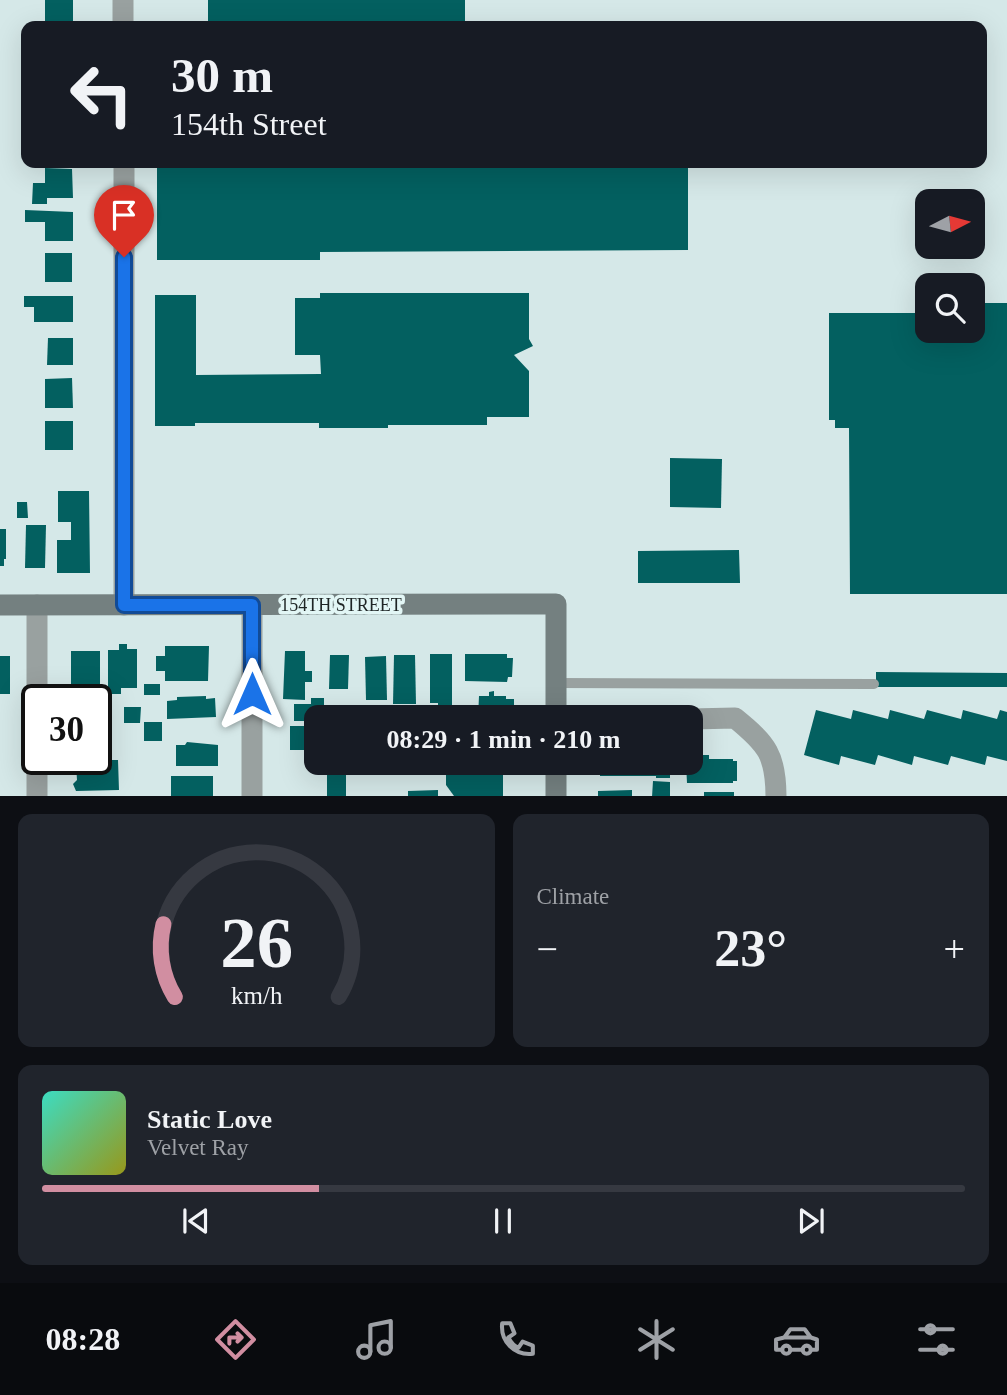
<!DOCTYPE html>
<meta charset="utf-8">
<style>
:root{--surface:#171b24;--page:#20242c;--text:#f1f3f6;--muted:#9ea1a6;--line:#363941;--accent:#d18ea1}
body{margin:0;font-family:Georgia,serif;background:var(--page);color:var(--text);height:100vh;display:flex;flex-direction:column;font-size:26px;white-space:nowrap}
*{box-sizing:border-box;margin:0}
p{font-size:23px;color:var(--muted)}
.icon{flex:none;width:38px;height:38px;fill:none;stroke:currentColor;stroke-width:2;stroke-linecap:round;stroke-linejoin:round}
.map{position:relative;height:796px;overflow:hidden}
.panel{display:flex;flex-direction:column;gap:18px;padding:18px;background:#0d0f14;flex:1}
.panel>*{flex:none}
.guide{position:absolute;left:21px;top:21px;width:966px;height:147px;border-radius:14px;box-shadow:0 7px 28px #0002;background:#171b24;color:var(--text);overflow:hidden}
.needle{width:46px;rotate:84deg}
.buttons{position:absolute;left:915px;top:189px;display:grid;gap:14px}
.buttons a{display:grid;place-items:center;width:70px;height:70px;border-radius:14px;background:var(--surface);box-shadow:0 7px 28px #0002;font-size:35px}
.speed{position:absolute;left:21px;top:684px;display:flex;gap:14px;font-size:35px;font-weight:700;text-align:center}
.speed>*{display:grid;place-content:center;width:91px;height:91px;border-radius:50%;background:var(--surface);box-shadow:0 7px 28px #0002;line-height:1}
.speed .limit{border:4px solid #111;border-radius:10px;background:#fff;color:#111}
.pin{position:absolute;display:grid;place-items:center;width:60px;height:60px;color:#fff;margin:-72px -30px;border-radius:50% 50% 50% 0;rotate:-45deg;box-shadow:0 0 7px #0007}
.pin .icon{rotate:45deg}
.me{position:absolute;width:77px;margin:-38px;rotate:0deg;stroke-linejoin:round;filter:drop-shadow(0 0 5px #0008)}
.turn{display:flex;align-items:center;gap:24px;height:147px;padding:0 35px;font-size:32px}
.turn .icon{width:91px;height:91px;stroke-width:2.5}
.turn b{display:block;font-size:49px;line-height:60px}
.big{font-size:52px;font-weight:600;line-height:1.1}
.panel .widget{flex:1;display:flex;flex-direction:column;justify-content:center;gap:10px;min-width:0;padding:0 24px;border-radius:14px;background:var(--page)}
.panel .dial{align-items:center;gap:0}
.dial svg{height:182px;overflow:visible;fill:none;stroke:var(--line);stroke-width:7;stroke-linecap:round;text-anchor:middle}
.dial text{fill:var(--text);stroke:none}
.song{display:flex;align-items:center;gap:21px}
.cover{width:84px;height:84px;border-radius:10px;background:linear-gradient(135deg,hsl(170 70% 55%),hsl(60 70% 35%))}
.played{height:7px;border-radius:4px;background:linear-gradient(90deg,var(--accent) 30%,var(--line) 30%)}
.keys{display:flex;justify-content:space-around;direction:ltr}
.heat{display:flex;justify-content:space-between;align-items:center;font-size:38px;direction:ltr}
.panel .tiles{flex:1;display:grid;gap:18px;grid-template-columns:1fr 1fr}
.widget:last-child{grid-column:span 2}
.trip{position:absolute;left:304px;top:705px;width:399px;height:70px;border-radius:14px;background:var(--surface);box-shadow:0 7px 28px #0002;font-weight:600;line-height:70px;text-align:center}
.tabs{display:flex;height:112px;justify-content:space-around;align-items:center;background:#090b0e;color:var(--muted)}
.tabs .icon{width:49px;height:49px}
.tabs .current{color:var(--accent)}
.tabs b{font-size:32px;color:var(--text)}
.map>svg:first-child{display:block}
</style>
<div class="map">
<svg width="1007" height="797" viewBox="0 0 1007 797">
<rect width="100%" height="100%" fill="#d5e8e8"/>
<g fill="#036060">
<rect x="45" y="0" width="28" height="26"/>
<rect x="208" y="0" width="257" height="26"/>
<path d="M507 21V26H470V22Z"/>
<path d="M157 163 570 165V163H688V250L320 252V260H157Z"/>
<path d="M45 168 72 169 73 198H47V204H32L33 183H45Z"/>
<path d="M25 210 73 212V241H45V222H25Z"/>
<rect x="45" y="253" width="27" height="29"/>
<path d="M320 293H529V339L533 346 514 355 529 371V417H487V425H388V428H319V423H195V426H155V295H196V375L321 374 320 355H295V298H320Z"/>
<path d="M24 296H73V322H34V307H24Z"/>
<path d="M973 303H1007V594H850L849 428H835V420H829V313H928V331H973Z"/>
<path d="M48 338H73V365H47Z"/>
<path d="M72 378 73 408H45V379Z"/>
<rect x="45" y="421" width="28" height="29"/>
<path d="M670 458 722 459 721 508 670 507Z"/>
<path d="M58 491H89L90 573H57V540H71V522H58Z"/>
<path d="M17 502H27L28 518H17Z"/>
<path d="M26 525H46L45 568H25Z"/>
<path d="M0 529H6V559H4V566H0Z"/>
<path d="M739 550 740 583H638V551Z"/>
<path d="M119 644H127V649H137V688H121V694H108V650H119Z"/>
<path d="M165 646H209L208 681H165V671H156V656H165Z"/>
<rect x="71" y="651" width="29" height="43"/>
<path d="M285 651H305V671H312V682H305V700L283 699Z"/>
<path d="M430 654H452V709H438V703H430Z"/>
<path d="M465 654H507V658H513L512 677H508L507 682 465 681Z"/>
<path d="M330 655H349L348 689H329Z"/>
<path d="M394 655H415L416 704H393Z"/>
<rect x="0" y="656" width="10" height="38"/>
<path d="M386 656 387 700H366L365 657Z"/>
<path d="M876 672 1007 673V687H876Z"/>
<rect x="144" y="684" width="16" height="11"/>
<path d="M494 691V696H506V699H514V714H506V718H478L479 696H489V692Z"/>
<path d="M206 696V699L215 698 216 717 167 719V701L177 700V697Z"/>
<path d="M311 698H324V718H317V721H294V704H311Z"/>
<path d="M124 707H141L140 723H124Z"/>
<path d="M816 710 851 719 853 710 888 719 890 710 924 719 927 710 961 719 963 710 997 719 1000 710 1007 712V761L987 756 985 765 951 756 948 765 914 756 912 765 878 755 875 765 841 756 839 765 821 760 804 755Z"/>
<rect x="144" y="722" width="18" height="19"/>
<rect x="290" y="726" width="27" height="24"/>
<path d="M96 728H112V745H108V750H96Z"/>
<path d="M187 742 218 745V766H176V745H185Z"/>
<path d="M691 755H709V759H733V761H737V781H733V783H687L686 763H691Z"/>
<path d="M79 760H118L119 790 76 791 73 784 77 780 76 764Z"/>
<rect x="327" y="763" width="19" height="34"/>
<path d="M600 763H640V766H656V763H670V778H656V776H600Z"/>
<path d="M446 768H503V797L454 796 446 785Z"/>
<rect x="171" y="776" width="42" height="21"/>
<path d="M653 781 670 782V797H652Z"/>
<path d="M438 790V797H408V791Z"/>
<path d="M632 790V797H598V791Z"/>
<rect x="704" y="792" width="30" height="5"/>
</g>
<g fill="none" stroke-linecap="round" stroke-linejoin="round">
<path stroke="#99a1a0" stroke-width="10" d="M556 683 874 684"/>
<g stroke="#99a1a0" stroke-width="21">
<path d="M123 0V26"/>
<path d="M124 163V605"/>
<path d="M37 605V704"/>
<path d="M691 719 735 718C767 744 776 755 776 797"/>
<path d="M37 760V797"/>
<path d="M252 797V605"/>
</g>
<g stroke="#748080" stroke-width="21">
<path d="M0 605 556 604V718"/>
<path d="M556 797V763"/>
</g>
</g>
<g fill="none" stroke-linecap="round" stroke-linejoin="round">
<g stroke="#114b97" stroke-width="18">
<path id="route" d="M124 257V605H252V694"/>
</g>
<use href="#route" stroke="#1a73e8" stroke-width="12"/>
</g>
<g text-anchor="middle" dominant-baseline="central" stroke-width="7" stroke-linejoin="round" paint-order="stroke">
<g font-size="18" fill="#1e2525" stroke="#e2f6f5">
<text x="341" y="605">154TH STREET</text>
</g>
</g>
</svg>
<div class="buttons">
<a><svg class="needle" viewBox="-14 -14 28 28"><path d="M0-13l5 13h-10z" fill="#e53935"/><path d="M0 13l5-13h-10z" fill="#9ea1a6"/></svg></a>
<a><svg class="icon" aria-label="search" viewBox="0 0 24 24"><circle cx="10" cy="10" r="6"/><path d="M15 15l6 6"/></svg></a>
</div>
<div class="speed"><div class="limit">30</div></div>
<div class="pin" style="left:124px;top:257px;background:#d93025"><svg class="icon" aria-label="arrive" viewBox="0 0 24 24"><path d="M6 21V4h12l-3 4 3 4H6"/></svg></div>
<svg class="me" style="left:252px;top:694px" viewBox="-20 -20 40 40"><path d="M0-17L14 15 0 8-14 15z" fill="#1a73e8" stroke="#fff" stroke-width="4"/></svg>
<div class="trip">08:29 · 1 min · 210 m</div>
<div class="guide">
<div class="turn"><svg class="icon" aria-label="left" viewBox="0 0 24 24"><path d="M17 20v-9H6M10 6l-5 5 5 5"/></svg><div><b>30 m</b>154th Street</div></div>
</div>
</div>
<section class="panel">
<div class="tiles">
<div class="widget dial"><svg viewBox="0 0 100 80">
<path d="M14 69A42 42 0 1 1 86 69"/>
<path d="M14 69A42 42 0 0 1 9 37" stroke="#d18ea1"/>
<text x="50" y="56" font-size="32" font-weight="700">26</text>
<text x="50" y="72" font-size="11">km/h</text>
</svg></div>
<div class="widget"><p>Climate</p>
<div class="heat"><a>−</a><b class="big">23°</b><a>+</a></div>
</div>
<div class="widget">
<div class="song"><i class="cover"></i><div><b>Static Love</b><p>Velvet Ray</p></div></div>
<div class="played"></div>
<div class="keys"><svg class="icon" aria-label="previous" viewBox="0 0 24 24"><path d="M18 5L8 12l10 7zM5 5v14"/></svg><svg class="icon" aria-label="pause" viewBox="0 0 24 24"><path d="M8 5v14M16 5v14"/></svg><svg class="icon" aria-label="next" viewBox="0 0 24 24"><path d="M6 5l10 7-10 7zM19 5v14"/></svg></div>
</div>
</div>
</section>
<nav class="tabs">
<b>08:28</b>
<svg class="icon current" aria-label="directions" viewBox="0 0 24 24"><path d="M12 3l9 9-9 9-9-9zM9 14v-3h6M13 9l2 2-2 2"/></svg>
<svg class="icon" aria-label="music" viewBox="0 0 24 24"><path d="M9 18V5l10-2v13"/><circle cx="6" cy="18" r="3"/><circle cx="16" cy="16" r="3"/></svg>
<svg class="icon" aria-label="phone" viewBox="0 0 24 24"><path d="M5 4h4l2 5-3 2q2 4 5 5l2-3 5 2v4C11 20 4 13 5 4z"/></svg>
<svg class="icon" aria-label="climate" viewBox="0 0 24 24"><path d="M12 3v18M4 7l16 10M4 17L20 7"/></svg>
<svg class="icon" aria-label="car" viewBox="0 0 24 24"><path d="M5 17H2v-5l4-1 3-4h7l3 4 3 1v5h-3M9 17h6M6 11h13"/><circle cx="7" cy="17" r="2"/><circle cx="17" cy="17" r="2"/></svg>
<svg class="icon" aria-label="filters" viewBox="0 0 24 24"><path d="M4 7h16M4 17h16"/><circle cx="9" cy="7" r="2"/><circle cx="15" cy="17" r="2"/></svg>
</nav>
